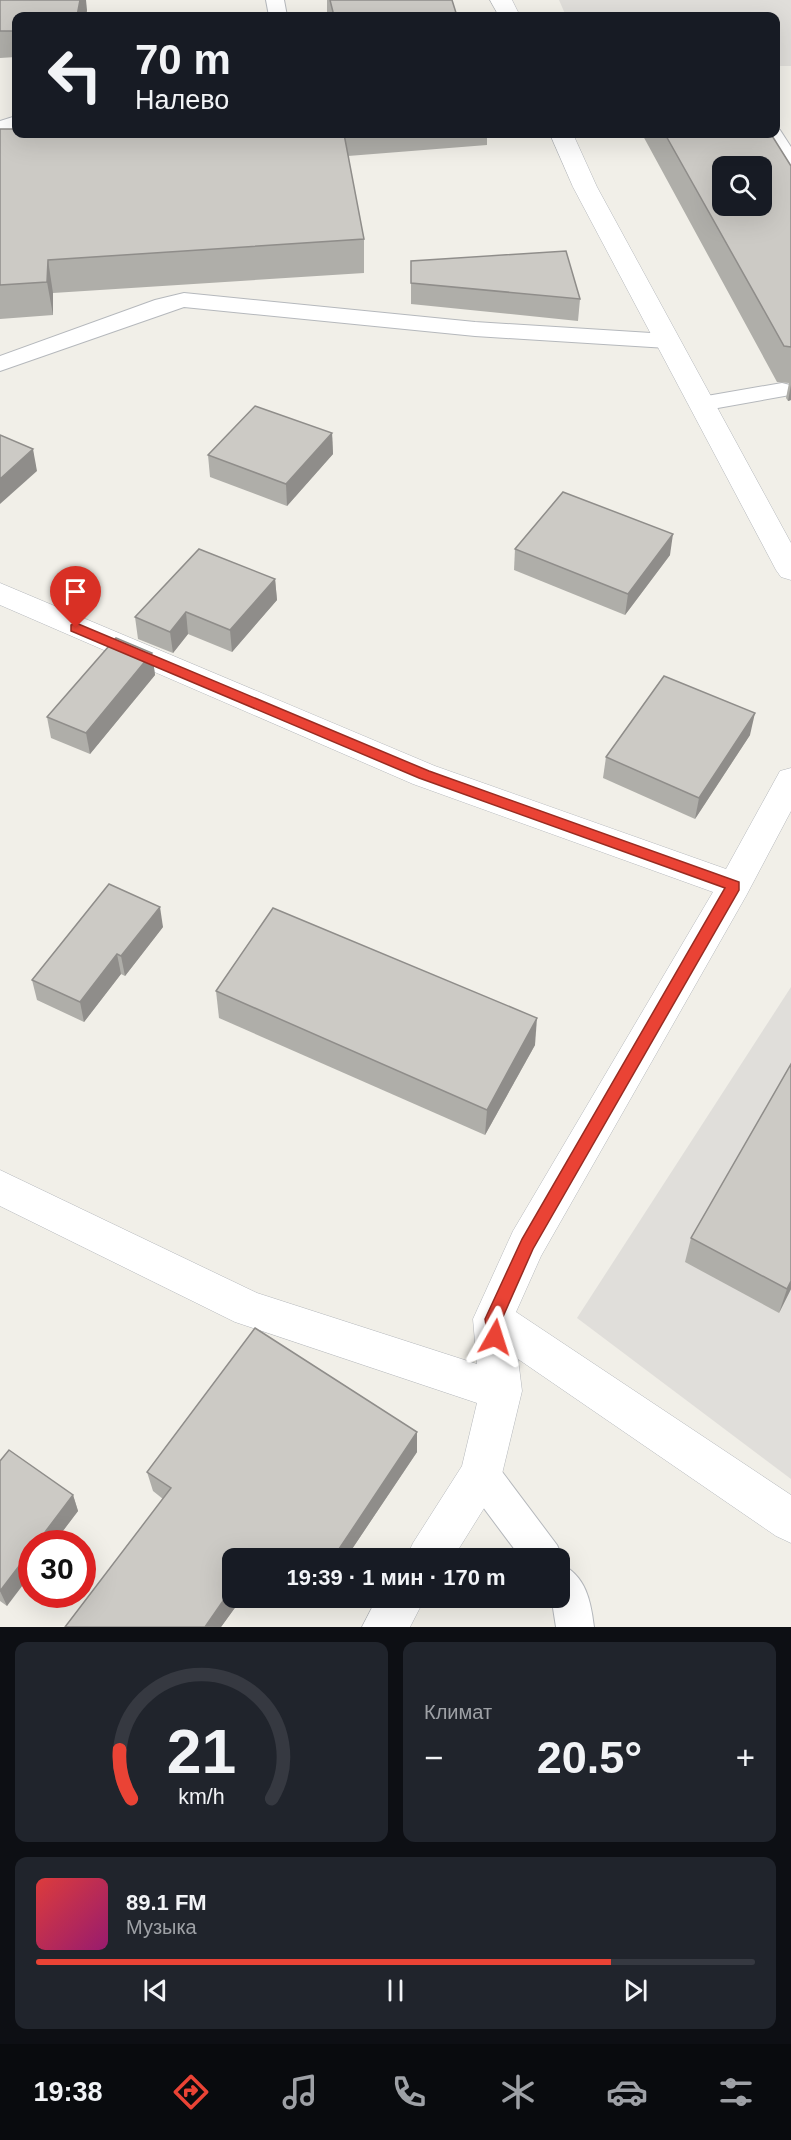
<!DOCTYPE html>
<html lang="ru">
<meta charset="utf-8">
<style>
:root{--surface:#171b24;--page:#20242c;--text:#f1f3f6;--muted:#9ea1a6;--line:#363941;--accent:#ea4335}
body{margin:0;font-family:Arial,sans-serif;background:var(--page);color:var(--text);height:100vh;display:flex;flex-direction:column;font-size:22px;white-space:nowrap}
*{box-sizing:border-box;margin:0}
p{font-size:20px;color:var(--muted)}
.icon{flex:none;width:33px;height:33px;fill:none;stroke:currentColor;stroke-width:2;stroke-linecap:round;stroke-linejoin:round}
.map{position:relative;height:1627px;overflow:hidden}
.panel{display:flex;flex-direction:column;gap:15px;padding:15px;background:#0d0f14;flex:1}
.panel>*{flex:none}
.top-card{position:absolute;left:12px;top:12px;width:768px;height:126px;border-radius:12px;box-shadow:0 6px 24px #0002;background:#171b24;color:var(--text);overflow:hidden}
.tools{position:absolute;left:712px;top:156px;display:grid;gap:12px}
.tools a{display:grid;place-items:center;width:60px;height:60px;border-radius:12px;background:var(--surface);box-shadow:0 6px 24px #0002;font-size:30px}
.speed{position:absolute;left:18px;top:1530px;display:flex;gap:12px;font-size:30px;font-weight:700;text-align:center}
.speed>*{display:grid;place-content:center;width:78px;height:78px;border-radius:50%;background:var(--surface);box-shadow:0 6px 24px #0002;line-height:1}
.speed .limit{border:9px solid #d22;background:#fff;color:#111}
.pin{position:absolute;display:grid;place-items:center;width:51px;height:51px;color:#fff;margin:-62px -26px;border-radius:50% 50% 50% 0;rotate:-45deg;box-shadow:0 0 6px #0007}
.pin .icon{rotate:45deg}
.me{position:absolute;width:66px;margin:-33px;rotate:6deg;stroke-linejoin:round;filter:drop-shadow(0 0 4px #0008)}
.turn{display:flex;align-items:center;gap:21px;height:126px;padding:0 24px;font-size:27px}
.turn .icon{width:78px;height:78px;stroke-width:2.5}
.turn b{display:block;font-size:42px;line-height:51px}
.big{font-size:45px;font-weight:700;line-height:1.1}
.panel .widget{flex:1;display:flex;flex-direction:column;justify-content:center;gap:9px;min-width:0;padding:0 21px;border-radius:12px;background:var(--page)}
.panel .dial{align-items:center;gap:0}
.dial svg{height:156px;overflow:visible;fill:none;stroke:var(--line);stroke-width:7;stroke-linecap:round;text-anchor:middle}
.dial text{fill:var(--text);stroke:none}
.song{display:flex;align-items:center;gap:18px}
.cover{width:72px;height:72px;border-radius:9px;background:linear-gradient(135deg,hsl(0 70% 55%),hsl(320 70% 35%))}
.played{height:6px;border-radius:3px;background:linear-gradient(90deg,var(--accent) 80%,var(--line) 80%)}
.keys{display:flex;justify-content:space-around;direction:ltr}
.heat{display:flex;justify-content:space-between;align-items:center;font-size:33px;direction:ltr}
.panel .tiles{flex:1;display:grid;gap:15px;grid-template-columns:1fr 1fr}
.widget:last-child{grid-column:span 2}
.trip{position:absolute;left:222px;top:1548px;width:348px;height:60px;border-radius:12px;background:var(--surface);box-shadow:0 6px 24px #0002;font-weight:700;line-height:60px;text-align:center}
.tab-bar{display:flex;height:96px;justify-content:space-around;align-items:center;background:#090b0e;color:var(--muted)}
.tab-bar .icon{width:42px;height:42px}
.tab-bar .selected{color:var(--accent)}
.tab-bar b{font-size:27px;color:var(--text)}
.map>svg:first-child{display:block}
</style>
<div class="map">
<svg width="791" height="1627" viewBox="0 0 791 1627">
<rect width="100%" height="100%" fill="#f1efe8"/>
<g fill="#e0deda">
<path d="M559 0H791V66H776V16H566Z"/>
<path d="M791 987V1479L577 1318Z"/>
</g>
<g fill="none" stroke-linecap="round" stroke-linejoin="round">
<g stroke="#b5b8bc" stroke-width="2">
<g id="service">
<path d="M266 0H284L287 16H269Z"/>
<path d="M16 116V128L0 133V121Z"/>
<path d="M776 129 780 130 791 147V170L784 168 763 134H776Z"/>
<path d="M184 293 475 322 667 334 675 336 678 341 675 346 667 348 475 336 184 307 0 371V356L155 300Z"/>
<path d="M782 383 790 385V395L701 411 693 409 689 404 693 399 701 397Z"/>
<path d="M481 1456 494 1461 557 1545 563 1558 560 1564C586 1575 591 1602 594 1627H556L553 1608 547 1598H560V1558H521L468 1487 463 1474 468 1461Z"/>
</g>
</g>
<g stroke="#b5b8bc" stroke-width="1">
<g id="minor">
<path d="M490 0H512L520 16H499Z"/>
<path d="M550 134H573L597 187 791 543V580L781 577 776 570 573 187Z"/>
<path d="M0 583 435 766 726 869 780 771 791 768V811L746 896 541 1256 516 1312 791 1495V1543L776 1536 518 1359 522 1391 502 1474 496 1489 453 1558H406L413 1543 462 1466 477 1403 235 1322 0 1206V1170L257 1293 477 1364 473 1319 513 1231 713 892 413 784 0 605Z"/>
<path d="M377 1598H425L410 1627H362Z"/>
</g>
</g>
<use href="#service" fill="#fff" fill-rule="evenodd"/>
<use href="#minor" fill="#fff" fill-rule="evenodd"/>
</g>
<g fill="#afaea9">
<path d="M0 0 87 10 86 16H16V57L0 58Z"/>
<path d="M327 0H452L457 16H327Z"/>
<path d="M0 129 16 134H487V145L348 156 364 239V273L53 293V315L0 319Z"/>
<path d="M642 134H771L791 166V400L788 401 786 398 789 383 777 382Z"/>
<path d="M411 261 580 299 578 321 411 304Z"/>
<path d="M332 433 333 454 287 506 210 477 208 455Z"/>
<path d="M515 549 670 555 625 615 514 570Z"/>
<path d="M275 579 277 600 232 652 188 634 173 653 138 639 135 617Z"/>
<path d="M152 653 155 675 90 754 51 738 47 717Z"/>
<path d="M750 735 695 819 603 778 606 757Z"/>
<path d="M163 927 125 976 121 974 84 1022 37 1000 32 980Z"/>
<path d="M216 991 535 1045 485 1135 219 1018Z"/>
<path d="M691 1238 791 1289 779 1313 685 1262Z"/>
<path d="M417 1432V1452L346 1558H232V1598H242L221 1627H65L163 1499 153 1491 147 1472Z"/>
<path d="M0 1461 73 1495 78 1511 53 1544H32L7 1606 0 1601Z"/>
<path d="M307 1598H321L316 1604Z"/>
</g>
<g fill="#8f8d8a">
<path d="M80 0H86L87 10 86 16H77Z"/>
<path d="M48 260 53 293V315L47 282Z"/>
<path d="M791 385V400L788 401Z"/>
<path d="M332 433 333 454 287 506 286 484Z"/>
<path d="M33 449 37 471 0 504V479Z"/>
<path d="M673 534 670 555 625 615 628 594Z"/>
<path d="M275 579 277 600 232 652 230 630Z"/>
<path d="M186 612 188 634 173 653 170 632Z"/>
<path d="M152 653 155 675 90 754 86 733Z"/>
<path d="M755 713 750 735 695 819 699 798Z"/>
<path d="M160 907 163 927 125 976 121 956Z"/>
<path d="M117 954 121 974 84 1022 80 1002Z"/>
<path d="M537 1018 535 1045 485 1135 487 1110Z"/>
<path d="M791 1281V1289L779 1313 787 1289Z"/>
<path d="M417 1432V1452L346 1558H333Z"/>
<path d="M73 1495 78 1511 53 1544H36Z"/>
<path d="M32 1549V1573L7 1606 0 1591Z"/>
<path d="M260 1549 262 1558H254Z"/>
<path d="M232 1588V1598H242L221 1627H205Z"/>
<path d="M316 1598H321L316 1604Z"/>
</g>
<g fill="#cccac5" stroke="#8f8d8a" stroke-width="1.5" fill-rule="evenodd">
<path d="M0 0H80L77 16H16V31H0Z"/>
<path d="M330 0H452L457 16H334Z"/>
<path d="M0 129H16V134H344L364 239 48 260 47 282 0 285Z"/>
<path d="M665 134H771L791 166V347L784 346ZM723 166H762V206H723Z"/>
<path d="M566 251 580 299 411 283V261Z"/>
<path d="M255 406 332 433 286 484 208 455Z"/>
<path d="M0 435 33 449 0 479Z"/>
<path d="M563 492 673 534 628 594 515 549Z"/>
<path d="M199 549 275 579 230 630 186 612 170 632 135 617Z"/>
<path d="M116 638 152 653 86 733 47 717Z"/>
<path d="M664 676 755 713 699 798 606 757Z"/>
<path d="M109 884 160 907 121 956 117 954 80 1002 32 980Z"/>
<path d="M273 908 537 1018 487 1110 216 991Z"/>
<path d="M791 1064V1281L787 1289 691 1238Z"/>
<path d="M255 1328 417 1432 333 1558H274L260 1549 254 1558H232V1588L205 1627H65L171 1488 147 1472Z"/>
<path d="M9 1450 73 1495 36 1544H32V1549L0 1591V1461Z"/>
</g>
<path fill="#ea4335" stroke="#982c22" stroke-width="1.5" d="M76 623 429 771 739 882V890L533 1249 502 1319 504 1337 501 1343 495 1345 489 1343 485 1319 522 1239 725 888 419 778 71 631V625Z"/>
</svg>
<div class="tools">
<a><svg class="icon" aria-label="search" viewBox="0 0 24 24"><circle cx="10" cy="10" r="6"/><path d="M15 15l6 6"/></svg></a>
</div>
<div class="speed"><div class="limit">30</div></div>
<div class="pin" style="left:76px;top:628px;background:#d93025"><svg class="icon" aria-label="arrive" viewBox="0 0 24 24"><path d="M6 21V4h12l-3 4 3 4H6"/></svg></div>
<svg class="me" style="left:495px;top:1337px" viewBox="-20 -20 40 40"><path d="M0-17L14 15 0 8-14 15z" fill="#ea4335" stroke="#fff" stroke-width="4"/></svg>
<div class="trip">19:39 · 1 мин · 170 m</div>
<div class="top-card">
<div class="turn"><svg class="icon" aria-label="left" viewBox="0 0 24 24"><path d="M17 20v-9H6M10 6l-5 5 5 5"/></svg><div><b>70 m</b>Налево</div></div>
</div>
</div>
<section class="panel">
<div class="tiles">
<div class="widget dial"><svg viewBox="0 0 100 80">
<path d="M14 69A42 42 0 1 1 86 69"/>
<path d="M14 69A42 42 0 0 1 8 44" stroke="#ea4335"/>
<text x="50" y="56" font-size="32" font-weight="700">21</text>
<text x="50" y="72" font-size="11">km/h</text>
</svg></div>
<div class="widget"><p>Климат</p>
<div class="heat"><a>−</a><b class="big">20.5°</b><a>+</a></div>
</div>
<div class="widget">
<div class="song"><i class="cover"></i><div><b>89.1 FM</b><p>Музыка</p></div></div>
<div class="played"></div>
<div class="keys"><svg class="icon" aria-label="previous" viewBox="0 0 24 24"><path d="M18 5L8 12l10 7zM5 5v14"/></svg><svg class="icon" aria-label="pause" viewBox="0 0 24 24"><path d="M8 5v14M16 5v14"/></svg><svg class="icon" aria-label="next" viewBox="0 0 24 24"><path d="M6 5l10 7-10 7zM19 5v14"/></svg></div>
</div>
</div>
</section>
<nav class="tab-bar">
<b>19:38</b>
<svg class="icon selected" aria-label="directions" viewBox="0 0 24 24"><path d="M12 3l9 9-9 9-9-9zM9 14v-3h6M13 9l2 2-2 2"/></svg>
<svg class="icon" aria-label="music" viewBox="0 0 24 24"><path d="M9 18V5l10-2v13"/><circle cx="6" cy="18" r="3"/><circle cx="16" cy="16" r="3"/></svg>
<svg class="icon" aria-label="phone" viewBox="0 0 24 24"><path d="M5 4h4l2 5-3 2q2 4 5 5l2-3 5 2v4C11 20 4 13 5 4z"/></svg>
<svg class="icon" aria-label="climate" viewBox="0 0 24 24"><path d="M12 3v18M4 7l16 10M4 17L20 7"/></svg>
<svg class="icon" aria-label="car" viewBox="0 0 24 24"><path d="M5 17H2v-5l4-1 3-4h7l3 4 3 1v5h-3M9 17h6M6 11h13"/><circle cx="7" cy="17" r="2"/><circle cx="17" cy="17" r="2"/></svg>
<svg class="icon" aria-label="filters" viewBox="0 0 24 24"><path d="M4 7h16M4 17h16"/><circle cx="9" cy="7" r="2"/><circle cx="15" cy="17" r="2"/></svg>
</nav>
